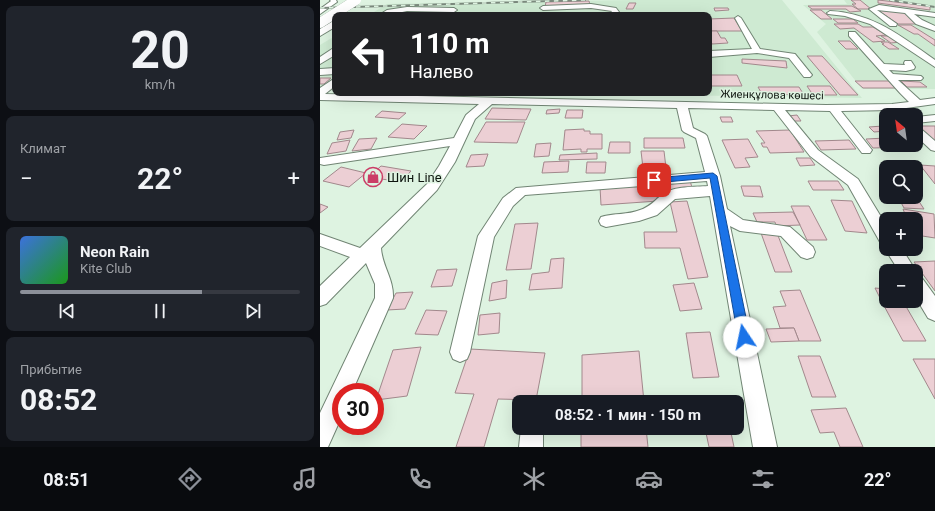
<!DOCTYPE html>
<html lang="ru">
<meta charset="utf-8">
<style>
:root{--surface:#171b24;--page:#20242c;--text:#f1f3f6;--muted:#9ea1a6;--line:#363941;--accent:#8c9099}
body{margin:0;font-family:Roboto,sans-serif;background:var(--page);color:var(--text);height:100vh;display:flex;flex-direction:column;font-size:15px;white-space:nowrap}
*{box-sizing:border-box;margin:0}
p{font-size:13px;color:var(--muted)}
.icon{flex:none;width:22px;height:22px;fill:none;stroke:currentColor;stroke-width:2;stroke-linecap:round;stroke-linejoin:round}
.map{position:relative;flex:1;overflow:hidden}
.panel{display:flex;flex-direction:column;gap:6px;padding:6px;background:#0d0f14;width:320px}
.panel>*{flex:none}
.guide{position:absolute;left:12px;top:12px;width:380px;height:84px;border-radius:8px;box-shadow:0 4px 16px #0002;background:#202124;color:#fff;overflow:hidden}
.needle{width:26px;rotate:331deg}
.tools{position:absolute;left:559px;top:108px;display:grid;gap:8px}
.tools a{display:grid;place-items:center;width:44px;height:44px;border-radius:8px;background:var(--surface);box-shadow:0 4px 16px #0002;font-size:20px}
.speed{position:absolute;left:12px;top:383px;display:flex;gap:8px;font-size:20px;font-weight:700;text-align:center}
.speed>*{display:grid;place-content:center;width:52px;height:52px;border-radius:50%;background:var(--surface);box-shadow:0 4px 16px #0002;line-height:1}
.speed .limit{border:6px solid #d22;background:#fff;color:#111}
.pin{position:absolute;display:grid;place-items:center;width:34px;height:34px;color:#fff;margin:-17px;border-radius:8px;box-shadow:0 2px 6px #0006}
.me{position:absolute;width:44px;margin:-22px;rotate:349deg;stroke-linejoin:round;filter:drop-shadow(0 0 3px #0008)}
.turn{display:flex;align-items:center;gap:14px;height:84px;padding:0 12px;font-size:18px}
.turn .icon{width:52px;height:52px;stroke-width:2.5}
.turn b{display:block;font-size:28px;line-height:34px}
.big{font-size:30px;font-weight:700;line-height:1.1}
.panel .tile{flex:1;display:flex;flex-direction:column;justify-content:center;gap:6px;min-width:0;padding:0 14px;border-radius:8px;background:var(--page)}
.panel .dial{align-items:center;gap:0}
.dial b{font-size:52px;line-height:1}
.song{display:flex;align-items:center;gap:12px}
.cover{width:48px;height:48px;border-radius:6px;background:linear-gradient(135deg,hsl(220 70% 55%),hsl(120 70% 35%))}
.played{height:4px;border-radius:2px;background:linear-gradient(90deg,var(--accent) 65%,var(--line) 65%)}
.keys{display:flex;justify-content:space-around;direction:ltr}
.heat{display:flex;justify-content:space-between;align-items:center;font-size:22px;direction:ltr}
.trip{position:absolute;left:192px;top:395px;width:232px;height:40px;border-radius:8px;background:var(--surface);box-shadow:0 4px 16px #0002;font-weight:700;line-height:40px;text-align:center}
.dock{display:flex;height:64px;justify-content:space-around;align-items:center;background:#090b0e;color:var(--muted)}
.dock .icon{width:28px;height:28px}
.dock .on{color:var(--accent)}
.dock b{font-size:18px;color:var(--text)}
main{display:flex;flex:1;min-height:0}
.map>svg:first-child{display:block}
</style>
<main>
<section class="panel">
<div class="tile dial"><b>20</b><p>km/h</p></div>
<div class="tile"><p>Климат</p>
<div class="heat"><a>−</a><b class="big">22°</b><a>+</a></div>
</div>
<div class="tile">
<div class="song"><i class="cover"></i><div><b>Neon Rain</b><p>Kite Club</p></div></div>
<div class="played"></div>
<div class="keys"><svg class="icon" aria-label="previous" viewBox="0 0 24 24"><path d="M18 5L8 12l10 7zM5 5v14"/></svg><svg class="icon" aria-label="pause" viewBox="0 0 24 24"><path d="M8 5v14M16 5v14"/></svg><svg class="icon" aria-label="next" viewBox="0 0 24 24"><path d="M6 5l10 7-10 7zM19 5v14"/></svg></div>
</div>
<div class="tile"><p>Прибытие</p><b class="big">08:52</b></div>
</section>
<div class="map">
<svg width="615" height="447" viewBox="0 0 615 447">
<rect width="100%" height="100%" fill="#def3e1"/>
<g fill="#ceead2">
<path d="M313 0H462L542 98 221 93H389V15H49L67 4Z"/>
<path d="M524 0H615V89H542L497 32 506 24 483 5 527 4Z"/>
<path d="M15 36V90H0V45Z"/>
</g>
<g fill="#eccfd4" stroke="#a2888c">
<path d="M531 0H540L551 9H538L532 4H536Z"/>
<path d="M558 0 610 6V10L558 3Z"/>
<path d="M269 1 270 5 225 7 226 2Z"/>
<path d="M309 3H316L313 9H306Z"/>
<path d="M488 6H532L541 11 530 12 526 9H492Z"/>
<path d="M394 8H408L409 10 395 11Z"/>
<path d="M556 9H578L601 24H578Z"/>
<path d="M490 10H501L512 19H501Z"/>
<path d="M125 12 122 15H74L77 13Z"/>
<path d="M128 13H170L168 15H126Z"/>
<path d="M414 18 422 31H389V19Z"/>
<path d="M513 19H533L538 23H518Z"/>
<path d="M514 24H538L543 27H553L566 35 556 36 565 41 553 42 534 28 520 29Z"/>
<path d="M578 25H591L615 40V46L598 34H594Z"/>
<path d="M389 31H397L401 38H405L408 43 392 44 389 37Z"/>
<path d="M561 36H571L581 42 571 43Z"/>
<path d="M518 41H530L538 49H526Z"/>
<path d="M561 42H568L579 49H569L562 44H564Z"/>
<path d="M487 56H502L538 95H520Z"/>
<path d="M422 59 466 61 467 68 422 63Z"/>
<path d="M389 75H417L422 86H389Z"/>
<path d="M0 78H11L4 84H0Z"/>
<path d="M535 81H569L578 88H543Z"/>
<path d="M581 81 600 82 607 87H587Z"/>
<path d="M487 86H510L517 95H493Z"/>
<path d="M438 87H479L484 95 442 94Z"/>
<path d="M161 93H211L160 94Z"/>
<path d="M172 108 211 109 206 120 165 119Z"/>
<path d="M240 109 239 113 226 114 227 110Z"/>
<path d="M247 110H263L262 118H245Z"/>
<path d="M62 111 86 113 79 119 55 117Z"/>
<path d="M477 115 481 121H471L468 116Z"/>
<path d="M400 117H411L413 122H402Z"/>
<path d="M166 122H205L197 143 154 142Z"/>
<path d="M82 124 107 126 94 139 68 137Z"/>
<path d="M563 126 566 131 554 132 549 127Z"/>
<path d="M599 126H615V142Z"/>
<path d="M264 129V131H270V134H282V149H267V152H261V149L243 150 245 130Z"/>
<path d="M34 130 31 138 17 140 20 132Z"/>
<path d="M470 130 484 152 450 153 447 147H443L441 143H445L436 131Z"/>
<path d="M57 138 51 149 32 151 39 139Z"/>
<path d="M324 138H363L365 148H324Z"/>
<path d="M566 138V145H586L588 147 553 148 546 139Z"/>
<path d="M428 139 438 157 425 158 430 167 415 168 402 140Z"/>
<path d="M30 140 26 151 7 154 12 143Z"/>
<path d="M529 140 536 149 501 150 495 141Z"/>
<path d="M290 142H310V153H288Z"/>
<path d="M231 143 229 156 214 157 216 144Z"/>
<path d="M321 151H344L346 168H323Z"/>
<path d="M277 153V159L239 160 240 155Z"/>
<path d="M168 154 164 166 146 167 151 155Z"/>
<path d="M476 158H490L495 165 480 166Z"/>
<path d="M249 161 248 172 222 173 224 162Z"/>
<path d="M267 162H286L285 173H266Z"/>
<path d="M600 165 615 166V184Z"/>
<path d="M61 166 91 171 81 182 49 177Z"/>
<path d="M21 167 46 173 29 187 3 181Z"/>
<path d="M370 180 373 192 348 193 345 181Z"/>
<path d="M488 181H518L524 190H493Z"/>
<path d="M334 184 338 201 281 205 280 187Z"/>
<path d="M421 186H440L443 197 424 196Z"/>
<path d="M578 197H596L604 209 584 208Z"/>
<path d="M511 200 532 201 547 233 525 231Z"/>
<path d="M367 201 388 277 368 279 360 248H325L324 232H357L350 202Z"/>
<path d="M0 204 8 207 0 213Z"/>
<path d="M471 206H489L507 240H487Z"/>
<path d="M583 209 614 214 615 238 596 235V219H587Z"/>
<path d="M473 212 480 225 456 226 455 222H437L433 213Z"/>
<path d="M218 223 211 269 186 270 195 224Z"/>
<path d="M441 233H457L472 272H455Z"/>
<path d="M244 258 242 288 209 290 212 274 229 272 231 259Z"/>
<path d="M615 261V291L594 262Z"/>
<path d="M137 269 132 286 111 287 117 270Z"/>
<path d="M187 280 186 298 169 301 172 283Z"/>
<path d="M374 283 382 309 360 311 353 285Z"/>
<path d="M555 288 566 289V301H587L589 303 562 302Z"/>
<path d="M480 290 501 341H479L474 328H460L453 307 466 306 460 291Z"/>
<path d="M93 292 85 309 67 310 76 293Z"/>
<path d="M562 302 584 303 606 341H583Z"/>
<path d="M106 310 127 311 118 335 95 334Z"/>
<path d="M180 313 179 333 158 335 160 315Z"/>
<path d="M474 328 479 341 451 342 446 329Z"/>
<path d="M390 332 399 377 373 378 366 333Z"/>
<path d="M101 347 87 396 56 400 73 350Z"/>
<path d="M150 349 225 353 216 400 178 399 164 447H136L154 394 135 393Z"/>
<path d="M319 351 324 402H262V355Z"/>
<path d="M478 356H500L516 397H492Z"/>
<path d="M593 359H615V399Z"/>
<path d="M526 408 543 447H520L514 432 500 433 491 410Z"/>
<path d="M261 428H326L328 447H261Z"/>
<path d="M385 428H410L414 447H389Z"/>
</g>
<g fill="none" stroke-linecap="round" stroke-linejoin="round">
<g stroke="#718574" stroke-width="2">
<g id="minor">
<path d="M10 0H16L17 2 0 14V9L11 1Z"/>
<path d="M271 4 296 8 299 12 296 15H289L292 11 271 8 223 10 220 8 223 6Z"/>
<path d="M559 5 615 13V17L594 14 602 20 615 26V31L596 24 585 13 557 10 577 24 576 26H570L549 9Z"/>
<path d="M87 7 134 8 137 10 134 12 87 11 68 15H59L67 10Z"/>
<path d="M510 11C553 13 581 36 615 60V67L550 24 525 16 508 14 507 13Z"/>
<path d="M418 16 421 18 440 49 475 54 492 75 490 77H484L469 58 437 53 389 57V51L432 49 415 18Z"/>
<path d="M529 32H535L564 64 585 65 584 63 585 61H591L595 67 594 69 586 71 569 70 573 74 601 76 603 78 601 80H578L600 100 615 98V104L572 110 521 111 552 150 550 153H542L510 111 465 110 498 150 538 179 566 225V244L560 242 528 185 490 156 454 110 368 108 373 128 385 134 387 136 400 176 407 209 423 220 470 227 493 247 495 252 493 257 487 259 481 257 461 236 420 231 410 226 457 447H433L390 196 355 199 337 215 319 221 286 227 281 225 279 221 281 217C294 213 308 215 320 210 330 207 335 200 343 194 354 186 375 187 388 186L387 181 205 195 193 206 174 237 150 352 147 359 140 362 133 359 130 352 158 236 183 198 196 188 385 172 376 138 364 132 362 130 357 108 172 104 155 119 135 162 117 190 61 248C62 266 74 279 73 298L32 392H21V418L8 447H0V413L55 298V284L46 263 6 304 0 306V286L30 257 0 246V234L40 248 107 184 119 166 130 146 4 165 0 164V158L134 138 146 115 159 104 0 100V88L15 78V86L5 94 506 105 572 104 589 102 580 93 529 36Z"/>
<path d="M12 49H15V55L0 64V57Z"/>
<path d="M15 68V74L0 75V69Z"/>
<path d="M615 115V121L596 123V117Z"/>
<path d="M596 127 600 128 615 141V151L611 150 596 136Z"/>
<path d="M566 247V249H582L596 271V272L579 271 565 249Z"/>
<path d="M596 275 602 278 615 296V321L608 318 596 298Z"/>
<path d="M201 428H223V447H199Z"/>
</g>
</g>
<g stroke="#718574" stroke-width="2">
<path id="major" d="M15 20V27L0 36V29Z"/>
</g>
<use href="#minor" fill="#fff" fill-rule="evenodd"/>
<use href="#major" fill="#fff" fill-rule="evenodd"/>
<g stroke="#7b897d" stroke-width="2">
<g id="rail">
<path d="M570 0 615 7"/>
<path d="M0 8 265 0"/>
</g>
</g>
<use href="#rail" stroke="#def3e1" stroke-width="1.5" stroke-dasharray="4.5" stroke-linecap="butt"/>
<g stroke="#718574" stroke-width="10" stroke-linecap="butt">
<path id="major-bridge" d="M0 23 36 0"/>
</g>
<use href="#major-bridge" stroke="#fff" stroke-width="10"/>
</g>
<path fill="#1a73e8" stroke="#114b97" d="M393 173 397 176 430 337 428 341 424 343 420 341 418 337 390 178 334 183 330 180 334 178Z"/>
<defs>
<g id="shop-ring" transform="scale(1)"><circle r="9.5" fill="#def3e1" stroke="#cb3d66" stroke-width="1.5"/><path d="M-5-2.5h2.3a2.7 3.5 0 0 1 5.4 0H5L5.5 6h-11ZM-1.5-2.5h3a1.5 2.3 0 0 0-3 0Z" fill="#cb3d66"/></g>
</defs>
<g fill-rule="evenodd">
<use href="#shop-ring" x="53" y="177"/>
</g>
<g text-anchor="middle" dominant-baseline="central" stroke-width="3" stroke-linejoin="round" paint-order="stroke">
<g font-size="11" fill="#0e150f" stroke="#def3e1">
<text transform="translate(452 95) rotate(1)">Жиенқұлова көшесі</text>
</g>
<g font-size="13" fill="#0e150f" stroke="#def3e1" text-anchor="start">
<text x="67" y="177">Шин Line</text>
</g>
</g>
</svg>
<div class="tools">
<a><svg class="needle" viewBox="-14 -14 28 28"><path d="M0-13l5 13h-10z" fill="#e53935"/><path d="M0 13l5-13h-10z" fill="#9ea1a6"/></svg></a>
<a><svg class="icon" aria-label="search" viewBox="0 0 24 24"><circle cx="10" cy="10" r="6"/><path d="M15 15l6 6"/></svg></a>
<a>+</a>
<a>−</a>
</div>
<div class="speed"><div class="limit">30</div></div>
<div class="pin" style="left:334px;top:180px;background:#d93025"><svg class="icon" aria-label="arrive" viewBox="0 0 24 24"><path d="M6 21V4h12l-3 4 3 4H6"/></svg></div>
<svg class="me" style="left:424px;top:337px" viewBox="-20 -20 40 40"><circle r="19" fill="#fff"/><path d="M0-13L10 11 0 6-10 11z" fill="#1a73e8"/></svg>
<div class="trip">08:52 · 1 мин · 150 m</div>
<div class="guide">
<div class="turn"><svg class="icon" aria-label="left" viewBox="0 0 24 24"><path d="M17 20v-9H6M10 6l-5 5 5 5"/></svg><div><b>110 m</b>Налево</div></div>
</div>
</div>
</main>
<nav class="dock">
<b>08:51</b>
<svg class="icon on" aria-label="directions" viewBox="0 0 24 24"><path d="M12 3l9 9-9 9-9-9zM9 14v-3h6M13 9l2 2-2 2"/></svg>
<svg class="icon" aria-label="music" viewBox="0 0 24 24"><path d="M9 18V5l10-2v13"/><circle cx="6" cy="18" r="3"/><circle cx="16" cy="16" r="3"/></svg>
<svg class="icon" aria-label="phone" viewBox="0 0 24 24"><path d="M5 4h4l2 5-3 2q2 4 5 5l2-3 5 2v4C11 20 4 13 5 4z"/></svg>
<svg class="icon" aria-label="climate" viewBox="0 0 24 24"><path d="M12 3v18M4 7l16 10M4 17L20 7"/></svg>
<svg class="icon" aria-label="car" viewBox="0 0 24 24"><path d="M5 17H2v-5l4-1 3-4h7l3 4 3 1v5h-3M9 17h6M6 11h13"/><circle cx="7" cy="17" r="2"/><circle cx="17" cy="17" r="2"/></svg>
<svg class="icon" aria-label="filters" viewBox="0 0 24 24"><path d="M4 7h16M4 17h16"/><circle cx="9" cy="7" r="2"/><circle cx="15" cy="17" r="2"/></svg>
<b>22°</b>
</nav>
